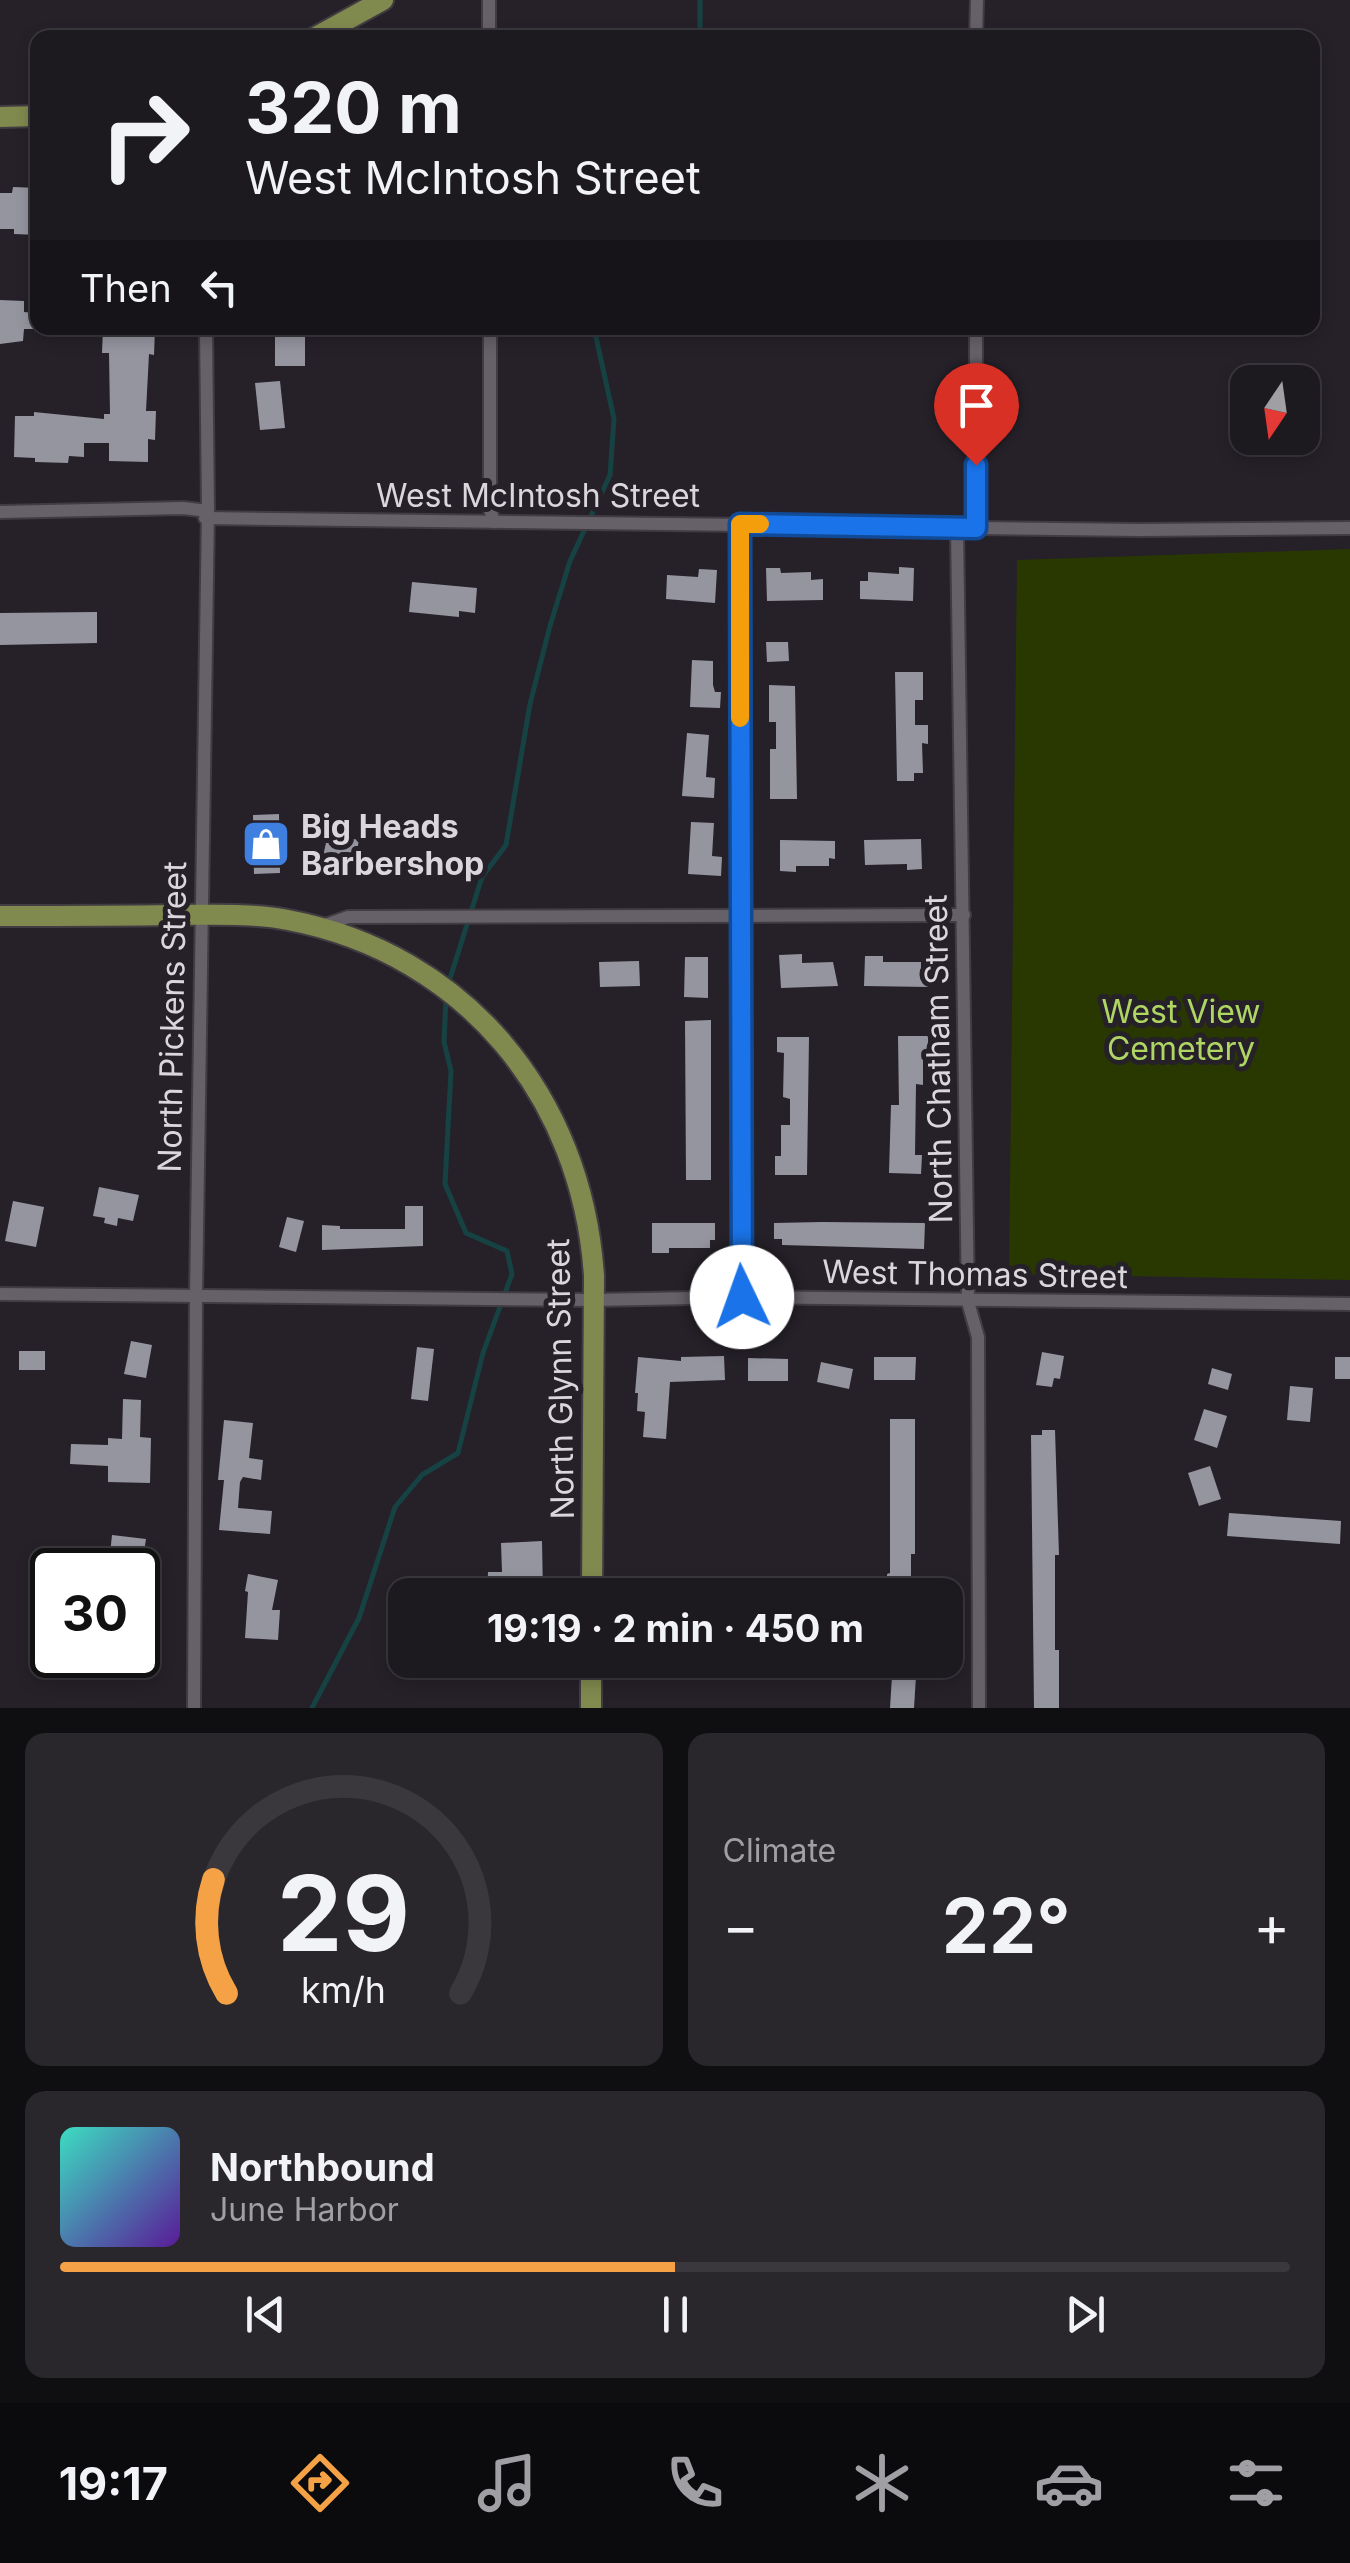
<!DOCTYPE html>
<meta charset="utf-8">
<style>
:root{--surface:#1c191f;--page:#29262c;--text:#f1f3f6;--muted:#a0a0a4;--line:#3a383d;--accent:#f5a246}
body{margin:0;font-family:Inter,sans-serif;background:var(--page);color:var(--text);height:100vh;display:flex;flex-direction:column;font-size:38px;white-space:nowrap}
*{box-sizing:border-box;margin:0}
p{font-size:32px;color:var(--muted)}
.icon{flex:none;width:55px;height:55px;fill:none;stroke:currentColor;stroke-width:2;stroke-linecap:round;stroke-linejoin:round}
.map{position:relative;height:1708px;overflow:hidden}
.drawer{display:flex;flex-direction:column;gap:25px;padding:25px;background:#0f0e11;flex:1}
.drawer>*{flex:none}
.banner{position:absolute;left:30px;top:30px;width:1290px;height:305px;border-radius:20px;box-shadow:0 5px 15px #0003,0 0 0 2px var(--line);background:#1c191f;color:var(--text);overflow:hidden}
.needle{width:65px;rotate:193deg}
.controls{position:absolute;left:1230px;top:365px;display:grid;gap:20px}
.controls a{display:grid;place-items:center;width:90px;height:90px;border-radius:20px;background:var(--surface);box-shadow:0 5px 15px #0003,0 0 0 2px var(--line);font-size:50px}
.speed{position:absolute;left:30px;top:1548px;display:flex;gap:20px;font-size:50px;font-weight:700;text-align:center}
.speed>*{display:grid;place-content:center;width:130px;height:130px;border-radius:50%;background:var(--surface);box-shadow:0 5px 15px #0003,0 0 0 2px var(--line);line-height:1}
.speed .limit{border:5px solid #111;border-radius:15px;background:#fff;color:#111}
.pin{position:absolute;display:grid;place-items:center;width:85px;height:85px;color:#fff;margin:-102px -42px;border-radius:50% 50% 50% 0;rotate:-45deg;box-shadow:0 0 10px #0007}
.pin .icon{rotate:45deg}
.me{position:absolute;width:110px;margin:-55px;rotate:357deg;stroke-linejoin:round;filter:drop-shadow(0 0 8px #0008)}
.turn{display:flex;align-items:center;gap:35px;height:210px;padding:0 50px;font-size:45px}
.turn .icon{width:130px;height:130px;stroke-width:2.5}
.turn b{display:block;font-size:70px;line-height:85px}
.then{display:flex;align-items:center;height:95px;padding:0 50px;background:#0003;gap:20px;font-size:38px}
.big{font-size:75px;font-weight:700;line-height:1.1}
.drawer .tile{flex:1;display:flex;flex-direction:column;justify-content:center;gap:15px;min-width:0;padding:0 35px;border-radius:20px;background:var(--page)}
.drawer .dial{align-items:center;gap:0}
.dial svg{height:260px;overflow:visible;fill:none;stroke:var(--line);stroke-width:7;stroke-linecap:round;text-anchor:middle}
.dial text{fill:var(--text);stroke:none}
.song{display:flex;align-items:center;gap:30px}
.cover{width:120px;height:120px;border-radius:15px;background:linear-gradient(135deg,hsl(170 70% 55%),hsl(270 70% 35%))}
.played{height:10px;border-radius:5px;background:linear-gradient(90deg,var(--accent) 50%,var(--line) 50%)}
.keys{display:flex;justify-content:space-around;direction:ltr}
.heat{display:flex;justify-content:space-between;align-items:center;font-size:55px;direction:ltr}
.drawer .tiles{flex:1;display:grid;gap:25px;grid-template-columns:1fr 1fr}
.tile:last-child{grid-column:span 2}
.trip{position:absolute;left:388px;top:1578px;width:575px;height:100px;border-radius:20px;background:var(--surface);box-shadow:0 5px 15px #0003,0 0 0 2px var(--line);font-weight:700;line-height:100px;text-align:center}
.dock{display:flex;height:160px;justify-content:space-around;align-items:center;background:#0b0a0c;color:var(--muted)}
.dock .icon{width:70px;height:70px}
.dock .current{color:var(--accent)}
.dock b{font-size:45px;color:var(--text)}
.map>svg:first-child{display:block}
</style>
<div class="map">
<svg width="1350" height="1708" viewBox="0 0 1350 1708">
<rect width="100%" height="100%" fill="#262129"/>
<path fill="#283800" d="M1350 549V1280L1009 1274 1017 560Z"/>
<g fill="none" stroke-linecap="round" stroke-linejoin="round">
<g stroke="#164243" stroke-width="5">
<path d="M700 38V0"/>
<path d="M447 988 482 877 506 845 530 704 550 626 570 561 610 475 614 419 594 328"/>
<path d="M312 1708 359 1618 395 1507 422 1475 458 1453 483 1353 512 1274 507 1251 466 1233 445 1184 451 1071 444 1042 446 998"/>
</g>
</g>
<g fill="#9595a0">
<path d="M13 187 38 188V235L14 234V229H0V193H12Z"/>
<path d="M0 300 24 301V312L34 313 33 329H24L23 341 0 344Z"/>
<path d="M103 328H155L154 355 149 354 146 411H156L155 440 148 439V462L109 461V443H84V457L69 456 68 463 35 462V458L14 457 15 416H34V412L104 419V414H110L109 353H102Z"/>
<path d="M275 329 305 330V366H275Z"/>
<path d="M280 381 285 428 260 430 255 383Z"/>
<path d="M899 567 914 568 913 601 860 599V581H868V572L899 574Z"/>
<path d="M766 568H780L781 573 811 572V580L823 579V600L767 601Z"/>
<path d="M699 569 717 570 715 603 666 599 667 575 698 577Z"/>
<path d="M412 582 477 588 475 613 459 611V617L409 612Z"/>
<path d="M97 612V643L0 645V613Z"/>
<path d="M766 642H788L789 661 767 662Z"/>
<path d="M692 660 713 661V685L715 692H721L720 708 690 707Z"/>
<path d="M895 672H923V700H915V725H928V744L922 743 923 773H914V781H897Z"/>
<path d="M769 685 795 686 797 799H770V749H776V722H769Z"/>
<path d="M687 733 709 735 706 777 715 778 714 798 682 796Z"/>
<path d="M279 814 280 873 254 874 253 815Z"/>
<path d="M691 822 714 823 712 856 722 857 721 876 688 874Z"/>
<path d="M328 834 359 840 356 855 346 853 342 870 321 865Z"/>
<path d="M921 839 922 869 907 870V864L865 865 864 840Z"/>
<path d="M780 840 835 841V859L829 858V866H796V872L780 871Z"/>
<path d="M802 954V963L833 962 838 986 781 988 779 955Z"/>
<path d="M865 956H883V962H921V969H931L930 987 864 986Z"/>
<path d="M685 957H708V998L684 997Z"/>
<path d="M639 961 640 986 600 987 599 962Z"/>
<path d="M711 1020V1180H686L685 1021Z"/>
<path d="M898 1036H928V1053H923V1085L916 1084 915 1155H922L921 1174 889 1173 891 1105H899Z"/>
<path d="M777 1037H809L807 1175H775V1156H781V1125H790V1099L783 1097 784 1053 777 1052Z"/>
<path d="M99 1187 139 1195 133 1221 118 1218 117 1226 104 1223 105 1218 93 1216Z"/>
<path d="M13 1201 44 1207 36 1247 5 1241Z"/>
<path d="M405 1206H423V1246L322 1250V1225L340 1226V1229H405Z"/>
<path d="M287 1217 304 1221 296 1252 279 1247Z"/>
<path d="M822 1222 925 1223 924 1249 782 1245V1239H774V1223Z"/>
<path d="M652 1223H715V1240H710V1248H669V1253H652Z"/>
<path d="M131 1341 152 1345 146 1378 124 1374Z"/>
<path d="M417 1347 434 1349 428 1401 411 1399Z"/>
<rect x="19" y="1351" width="26" height="19"/>
<path d="M1042 1352 1064 1356 1060 1379 1054 1378 1052 1387 1036 1385Z"/>
<path d="M724 1356 725 1380 670 1382 666 1439 643 1437 645 1412 637 1411 638 1393H635L638 1357 681 1361V1357Z"/>
<path d="M874 1357H916L915 1380H874Z"/>
<rect x="1335" y="1357" width="15" height="22"/>
<path d="M748 1358 788 1359V1381H748Z"/>
<path d="M821 1362 853 1369 849 1389 817 1382Z"/>
<path d="M1212 1368 1232 1374 1228 1390 1208 1384Z"/>
<path d="M1290 1386 1313 1388 1310 1422 1287 1420Z"/>
<path d="M123 1399 141 1400 140 1437 151 1438 150 1483 108 1482V1466L70 1464 71 1444 108 1445V1438L122 1439Z"/>
<path d="M1204 1409 1227 1416 1217 1448 1194 1440Z"/>
<path d="M890 1419H915V1554H911V1595H887V1574L890 1573Z"/>
<path d="M224 1420 253 1423 249 1458 263 1460 261 1480 243 1477 240 1482 238 1508 272 1511 270 1534 219 1530 224 1480H218Z"/>
<path d="M1042 1430H1055L1059 1555H1055V1650H1059V1708H1034L1031 1435H1042Z"/>
<path d="M1210 1466 1221 1499 1199 1506 1188 1473Z"/>
<path d="M1229 1513 1341 1521 1340 1544 1227 1536Z"/>
<path d="M112 1535 146 1539 143 1559 110 1554Z"/>
<path d="M542 1541 543 1595H487L488 1572H502L501 1543Z"/>
<path d="M138 1574 155 1575 154 1599 138 1598Z"/>
<path d="M248 1574 278 1580 272 1610H280L278 1640 245 1638 248 1592 245 1591Z"/>
<path d="M893 1660H917L914 1708H890Z"/>
</g>
<g fill="none" stroke-linecap="round" stroke-linejoin="round">
<g stroke="#403c42" stroke-width="16">
<g id="minor">
<path d="M489 0V38"/>
<path d="M976 38 977 0"/>
<path d="M490 328V509L494 522"/>
<path d="M0 512 183 508 208 511"/>
<path d="M205 518 1140 530 1350 528"/>
<path d="M740 524 742 1297"/>
<path d="M957 528 968 1302 978 1337 979 1708"/>
<path d="M976 528V328"/>
<path d="M320 927 348 917 964 915"/>
<path d="M0 1294 594 1300 742 1297 1350 1304"/>
<path d="M194 1708 196 1297 208 511 206 328"/>
</g>
</g>
<g stroke="#403c42" stroke-width="24">
<g id="primary">
<path d="M314 38 383 0"/>
<path d="M0 117 38 116"/>
<path d="M0 916C58 916 116 916 174 915 211 915 252 913 288 920 466 954 582 1097 594 1276L592 1595"/>
<path d="M591 1708V1660"/>
</g>
</g>
<use href="#minor" stroke="#666069" stroke-width="12"/>
<use href="#primary" stroke="#80894e" stroke-width="20"/>
</g>
<g fill="none" stroke-linecap="round" stroke-linejoin="round">
<g stroke="#114b97" stroke-width="25">
<path id="route" d="M742 1297 740 524 976 528V465"/>
</g>
<use href="#route" stroke="#1a73e8" stroke-width="18"/>
<path stroke="#f59e0b" stroke-width="18" d="M740 718V524H760"/>
</g>
<defs>
<g id="shop-square" transform="scale(2.5)"><rect x="-9" y="-9" width="18" height="18" rx="4" fill="#3f7fe0" stroke="#262129"/><path d="M-5-2.5h2.3a2.7 3.5 0 0 1 5.4 0H5L5.5 6h-11ZM-1.5-2.5h3a1.5 2.3 0 0 0-3 0Z" fill="#fff"/></g>
</defs>
<g fill-rule="evenodd">
<use href="#shop-square" x="266" y="844"/>
</g>
<g text-anchor="middle" dominant-baseline="central" stroke-width="10" stroke-linejoin="round" paint-order="stroke">
<g font-size="32" fill="#dad6dc" stroke="#262129">
<text x="538" y="495">West McIntosh Street</text>
<text transform="translate(172 1017) rotate(-89)">North Pickens Street</text>
<text transform="translate(938 1059) rotate(-91)">North Chatham Street</text>
<text transform="translate(975 1274) rotate(1)">West Thomas Street</text>
<text transform="translate(560 1379) rotate(-91)">North Glynn Street</text>
</g>
<g font-size="32" font-weight="bold" fill="#dad6dc" stroke="#262129" text-anchor="start">
<text x="301" y="826">Big Heads<tspan x="301" dy="37">Barbershop</tspan></text>
</g>
<g font-size="32" fill="#afd563" stroke="#262129">
<text x="1181" y="1011">West View<tspan x="1181" dy="37">Cemetery</tspan></text>
</g>
</g>
</svg>
<div class="controls">
<a><svg class="needle" viewBox="-14 -14 28 28"><path d="M0-13l5 13h-10z" fill="#e53935"/><path d="M0 13l5-13h-10z" fill="#a0a0a4"/></svg></a>
</div>
<div class="speed"><div class="limit">30</div></div>
<div class="pin" style="left:976px;top:465px;background:#d93025"><svg class="icon" aria-label="arrive" viewBox="0 0 24 24"><path d="M6 21V4h12l-3 4 3 4H6"/></svg></div>
<svg class="me" style="left:742px;top:1297px" viewBox="-20 -20 40 40"><circle r="19" fill="#fff"/><path d="M0-13L10 11 0 6-10 11z" fill="#1a73e8"/></svg>
<div class="trip">19:19 · 2 min · 450 m</div>
<div class="banner">
<div class="turn"><svg class="icon" aria-label="right" viewBox="0 0 24 24"><path d="M7 20v-9h11M14 6l5 5-5 5"/></svg><div><b>320 m</b>West McIntosh Street</div></div>
<div class="then">Then<svg class="icon" aria-label="left" viewBox="0 0 24 24"><path d="M17 20v-9H6M10 6l-5 5 5 5"/></svg></div>
</div>
</div>
<section class="drawer">
<div class="tiles">
<div class="tile dial"><svg viewBox="0 0 100 80">
<path d="M14 69A42 42 0 1 1 86 69"/>
<path d="M14 69A42 42 0 0 1 10 34" stroke="#f5a246"/>
<text x="50" y="56" font-size="32" font-weight="700">29</text>
<text x="50" y="72" font-size="11">km/h</text>
</svg></div>
<div class="tile"><p>Climate</p>
<div class="heat"><a>−</a><b class="big">22°</b><a>+</a></div>
</div>
<div class="tile">
<div class="song"><i class="cover"></i><div><b>Northbound</b><p>June Harbor</p></div></div>
<div class="played"></div>
<div class="keys"><svg class="icon" aria-label="previous" viewBox="0 0 24 24"><path d="M18 5L8 12l10 7zM5 5v14"/></svg><svg class="icon" aria-label="pause" viewBox="0 0 24 24"><path d="M8 5v14M16 5v14"/></svg><svg class="icon" aria-label="next" viewBox="0 0 24 24"><path d="M6 5l10 7-10 7zM19 5v14"/></svg></div>
</div>
</div>
</section>
<nav class="dock">
<b>19:17</b>
<svg class="icon current" aria-label="directions" viewBox="0 0 24 24"><path d="M12 3l9 9-9 9-9-9zM9 14v-3h6M13 9l2 2-2 2"/></svg>
<svg class="icon" aria-label="music" viewBox="0 0 24 24"><path d="M9 18V5l10-2v13"/><circle cx="6" cy="18" r="3"/><circle cx="16" cy="16" r="3"/></svg>
<svg class="icon" aria-label="phone" viewBox="0 0 24 24"><path d="M5 4h4l2 5-3 2q2 4 5 5l2-3 5 2v4C11 20 4 13 5 4z"/></svg>
<svg class="icon" aria-label="climate" viewBox="0 0 24 24"><path d="M12 3v18M4 7l16 10M4 17L20 7"/></svg>
<svg class="icon" aria-label="car" viewBox="0 0 24 24"><path d="M5 17H2v-5l4-1 3-4h7l3 4 3 1v5h-3M9 17h6M6 11h13"/><circle cx="7" cy="17" r="2"/><circle cx="17" cy="17" r="2"/></svg>
<svg class="icon" aria-label="filters" viewBox="0 0 24 24"><path d="M4 7h16M4 17h16"/><circle cx="9" cy="7" r="2"/><circle cx="15" cy="17" r="2"/></svg>
</nav>
